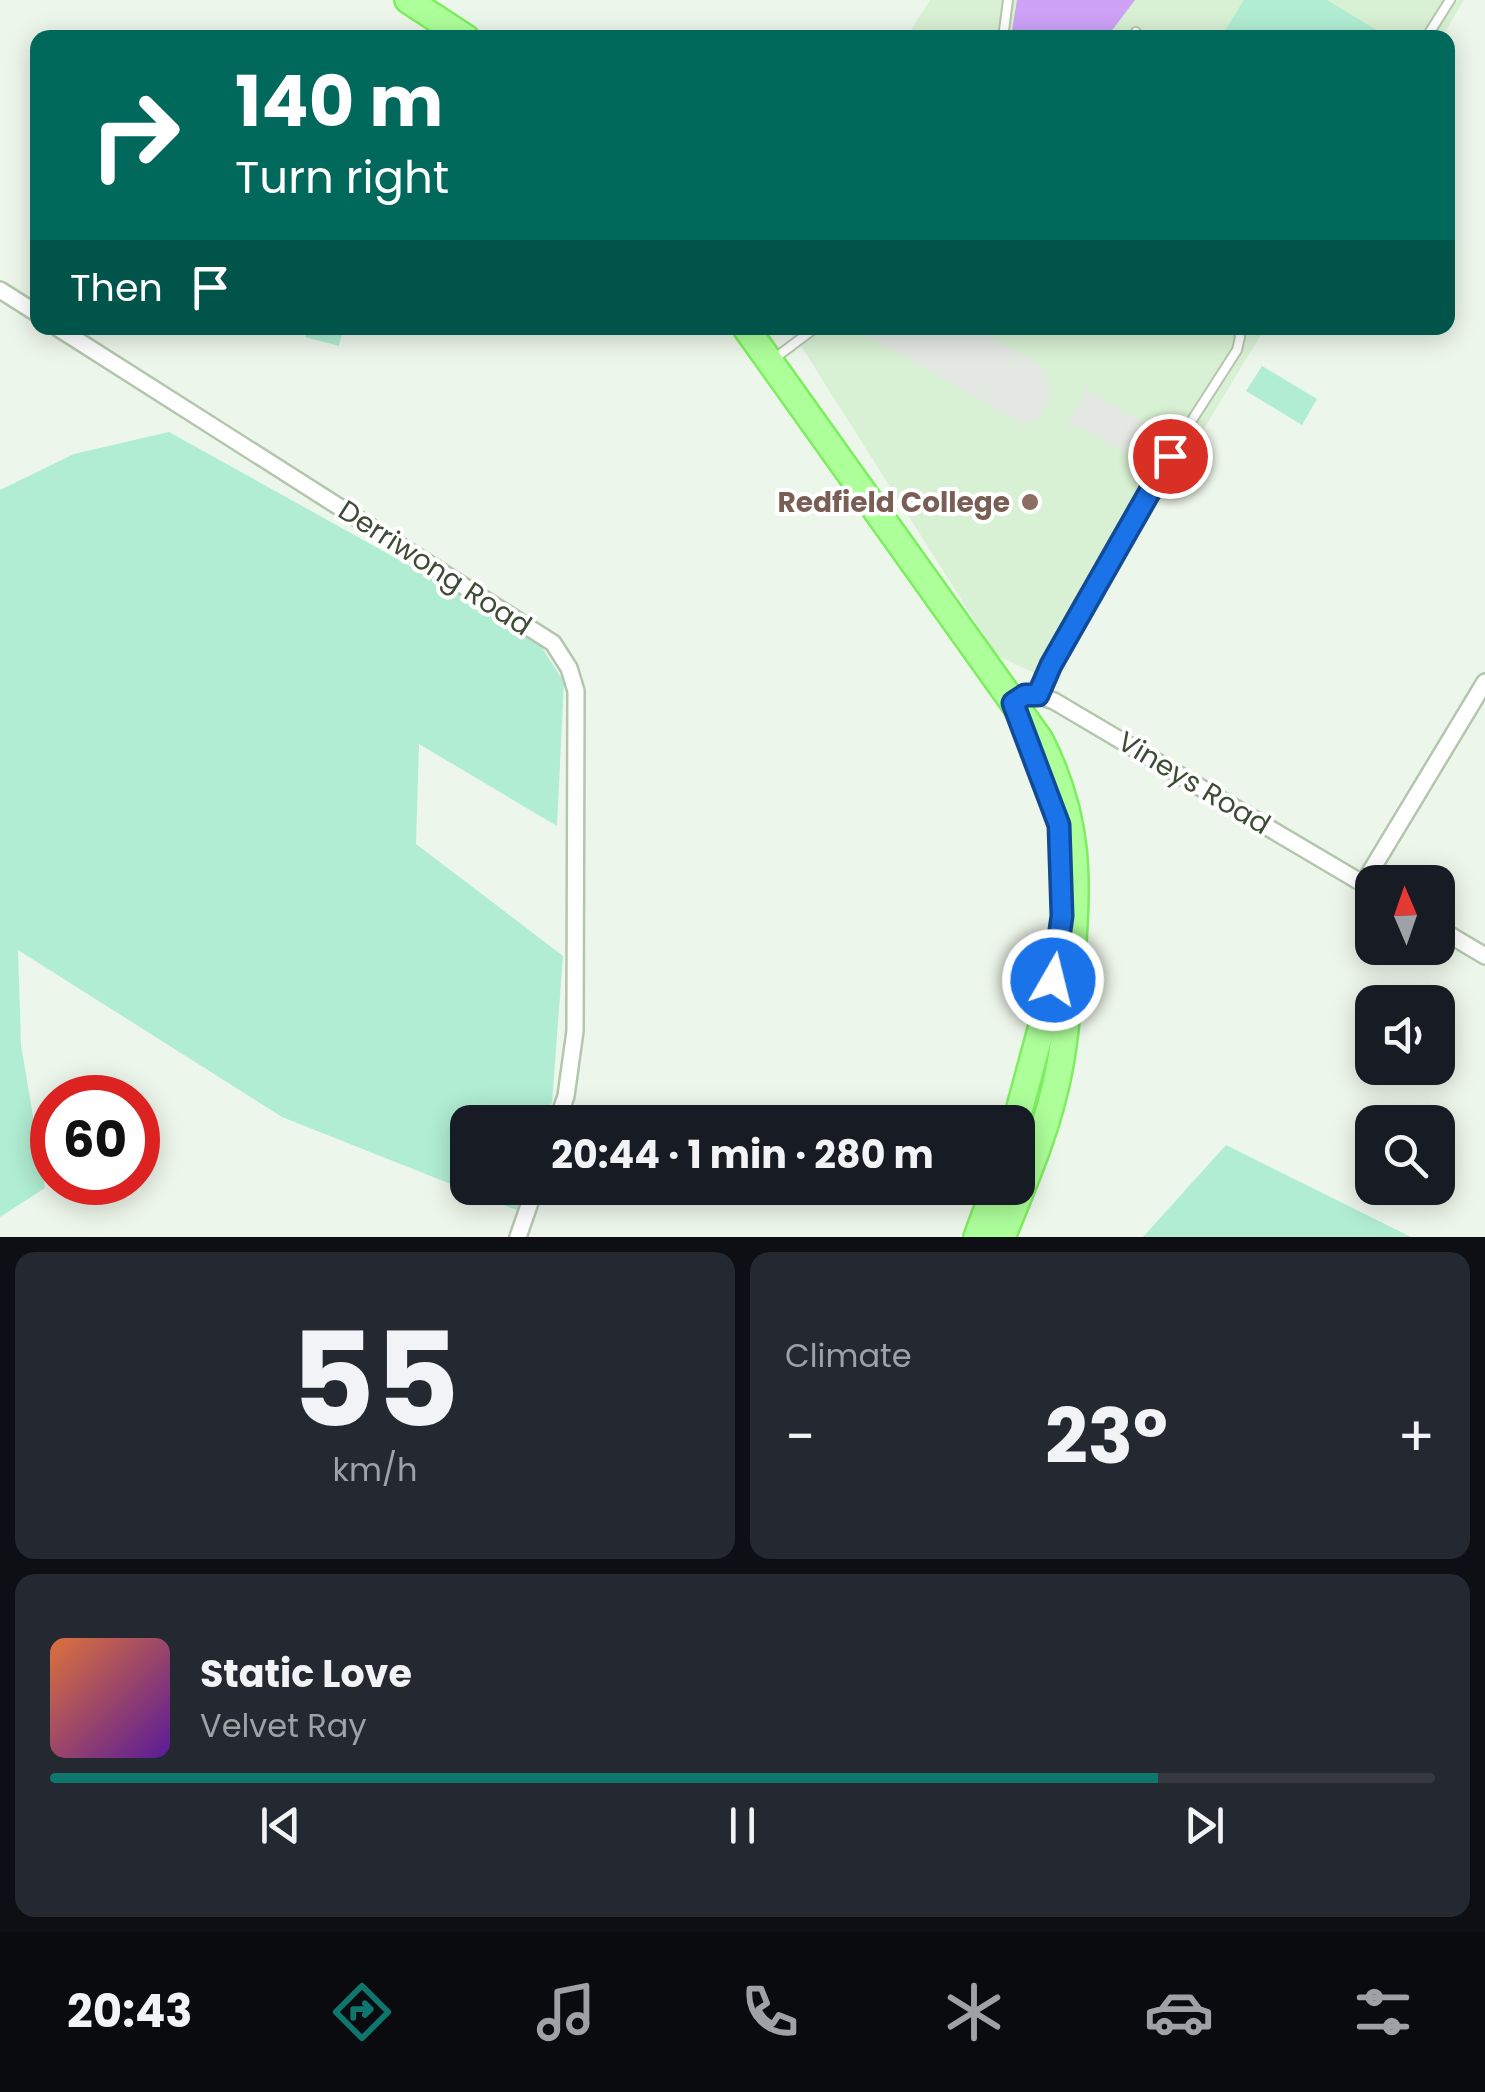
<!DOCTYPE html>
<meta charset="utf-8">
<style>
:root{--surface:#171b24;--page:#242831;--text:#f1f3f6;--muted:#9ea1a6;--line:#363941;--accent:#0f766e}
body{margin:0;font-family:Poppins,sans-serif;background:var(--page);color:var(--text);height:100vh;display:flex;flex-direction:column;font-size:38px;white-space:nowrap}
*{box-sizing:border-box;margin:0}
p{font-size:32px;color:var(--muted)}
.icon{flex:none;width:55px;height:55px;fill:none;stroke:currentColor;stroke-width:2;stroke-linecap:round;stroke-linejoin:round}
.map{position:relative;height:1237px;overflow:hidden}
.panel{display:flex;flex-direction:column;gap:15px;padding:15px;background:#0d0f14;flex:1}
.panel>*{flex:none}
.banner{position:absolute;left:30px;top:30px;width:1425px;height:305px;border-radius:20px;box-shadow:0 5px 25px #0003;background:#00695c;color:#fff;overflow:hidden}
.needle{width:65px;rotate:358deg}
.tools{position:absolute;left:1355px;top:865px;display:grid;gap:20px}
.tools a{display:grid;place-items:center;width:100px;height:100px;border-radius:20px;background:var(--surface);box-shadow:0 5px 25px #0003;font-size:50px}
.speed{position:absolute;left:30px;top:1075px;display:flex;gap:20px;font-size:50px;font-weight:700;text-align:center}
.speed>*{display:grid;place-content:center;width:130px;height:130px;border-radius:50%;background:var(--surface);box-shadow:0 5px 25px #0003;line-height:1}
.speed .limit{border:15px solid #d22;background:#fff;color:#111}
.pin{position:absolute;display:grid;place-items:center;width:85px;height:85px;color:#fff;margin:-42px;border:5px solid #fff;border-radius:50%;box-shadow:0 2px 10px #0007}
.me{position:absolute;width:110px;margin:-55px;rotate:8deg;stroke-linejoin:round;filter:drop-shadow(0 0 8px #0008)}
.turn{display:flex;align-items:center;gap:35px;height:210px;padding:0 40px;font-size:45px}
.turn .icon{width:130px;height:130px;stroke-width:2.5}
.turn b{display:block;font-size:70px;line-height:85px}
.then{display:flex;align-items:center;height:95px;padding:0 40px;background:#0003;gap:20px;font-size:38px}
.big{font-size:75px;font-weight:700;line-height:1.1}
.panel .tile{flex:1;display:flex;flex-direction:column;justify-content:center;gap:15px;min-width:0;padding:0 35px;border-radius:20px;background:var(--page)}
.panel .dial{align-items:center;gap:0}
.dial b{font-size:130px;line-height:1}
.song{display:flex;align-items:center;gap:30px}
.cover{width:120px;height:120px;border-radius:15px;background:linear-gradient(135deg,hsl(20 70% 55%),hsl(270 70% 35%))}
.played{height:10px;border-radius:5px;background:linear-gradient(90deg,var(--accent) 80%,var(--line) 80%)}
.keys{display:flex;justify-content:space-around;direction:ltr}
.heat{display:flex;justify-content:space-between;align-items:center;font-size:55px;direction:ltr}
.panel .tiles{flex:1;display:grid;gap:15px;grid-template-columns:1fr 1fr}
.tile:last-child{grid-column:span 2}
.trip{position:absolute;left:450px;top:1105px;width:585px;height:100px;border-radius:20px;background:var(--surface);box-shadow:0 5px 25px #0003;font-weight:700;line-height:100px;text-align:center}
.dock{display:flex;height:160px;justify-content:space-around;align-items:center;background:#090b0e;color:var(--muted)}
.dock .icon{width:70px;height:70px}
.dock .current{color:var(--accent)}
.dock b{font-size:45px;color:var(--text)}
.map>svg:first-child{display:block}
</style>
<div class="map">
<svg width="1485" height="1237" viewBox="0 0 1485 1237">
<rect width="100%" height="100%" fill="#edf6ea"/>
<g fill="#d8f0d3">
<path d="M930 0H1464L1442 37 906 38Z"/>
<path d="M786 328H1265L1051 680 997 656 803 349Z"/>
</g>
<g fill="#b0edd2">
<path d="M1244 0H1327L1388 37H1221Z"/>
<path d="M307 328H343L339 346 305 337Z"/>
<path d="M1262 366 1317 399 1302 425 1246 391Z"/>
<path d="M169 432 428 576 537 640 564 682 557 826 419 744 416 844 563 956 552 1102 546 1122H468V1188H526L519 1211 282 1117 18 950 21 1045 45 1188 0 1217V490L74 454Z"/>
<path d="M1226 1145 1411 1237H1143Z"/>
</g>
<g fill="#e3e8e2">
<path d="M853 328H975L1036 362 1045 370 1050 391 1042 416 1025 425Z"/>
<path d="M1086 390 1170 436 1154 468 1069 421Z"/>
</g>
<path fill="#cda2f7" d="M1017 0H1135L1107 37H1011Z"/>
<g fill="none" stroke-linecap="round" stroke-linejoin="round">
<g stroke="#b4c6ae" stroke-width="12">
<g id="lane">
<path d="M1003 38 1008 0"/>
<path d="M1133 38 1136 32"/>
<path d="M1426 38 1450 0"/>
<path d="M775 358 815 328"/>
<path d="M1038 695 1051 665 1169 456 1237 350 1240 337 1238 328"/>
</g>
</g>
<g stroke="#b4c6ae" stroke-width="20">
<g id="street">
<path d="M0 290 38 314"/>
<path d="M58 328 553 643 569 668 576 691 575 1031 566 1096 557 1122"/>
<path d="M1013 703C1028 693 1037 695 1054 701L1372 889"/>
<path d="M1363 884 1485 682"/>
<path d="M1438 928 1485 956"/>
<path d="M518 1237 535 1188"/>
</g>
</g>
<g stroke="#7dee60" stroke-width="30">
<g id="primary">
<path d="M408 0 466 38"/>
<path d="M746 328 1040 740C1079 817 1079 880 1071 964 1068 999 1066 1035 1059 1070 1048 1128 1024 1183 1002 1237"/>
<path d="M1016 1122 1049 1000 1057 958"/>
<path d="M977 1237 995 1188"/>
</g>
</g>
<use href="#lane" stroke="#fff" stroke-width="8"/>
<use href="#street" stroke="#fff" stroke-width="15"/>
<use href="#primary" stroke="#adff9a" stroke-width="25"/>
</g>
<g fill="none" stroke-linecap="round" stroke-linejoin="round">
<g stroke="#114b97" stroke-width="25">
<path id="route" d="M1053 980 1062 916 1059 825 1013 703 1025 695H1038L1051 665 1170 456"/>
</g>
<use href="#route" stroke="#1a73e8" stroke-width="18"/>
</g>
<circle fill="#8d6e63" stroke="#fff" stroke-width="4" cx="1030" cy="502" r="10"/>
<g text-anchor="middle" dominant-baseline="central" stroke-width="8" stroke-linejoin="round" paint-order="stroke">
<g font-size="28" font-weight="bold" fill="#785e54" stroke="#fff" text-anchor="end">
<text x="1010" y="502">Redfield College</text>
</g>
<g font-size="28" fill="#3d4b37" stroke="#fff">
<text transform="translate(435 568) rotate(33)">Derriwong Road</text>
<text transform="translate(1194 783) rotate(31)">Vineys Road</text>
</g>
</g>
</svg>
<div class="tools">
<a><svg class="needle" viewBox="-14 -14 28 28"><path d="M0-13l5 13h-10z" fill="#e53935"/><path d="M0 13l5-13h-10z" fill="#9ea1a6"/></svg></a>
<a><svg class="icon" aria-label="sound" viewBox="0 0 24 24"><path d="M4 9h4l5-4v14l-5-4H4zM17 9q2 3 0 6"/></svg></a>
<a><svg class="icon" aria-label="search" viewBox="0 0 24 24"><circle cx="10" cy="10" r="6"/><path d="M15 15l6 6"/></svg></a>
</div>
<div class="speed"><div class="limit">60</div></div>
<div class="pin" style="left:1170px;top:456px;background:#d93025"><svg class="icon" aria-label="arrive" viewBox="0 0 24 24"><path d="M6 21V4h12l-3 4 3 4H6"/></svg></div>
<svg class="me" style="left:1053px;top:980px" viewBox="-20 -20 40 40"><circle r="17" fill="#1a73e8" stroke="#fff" stroke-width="3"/><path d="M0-11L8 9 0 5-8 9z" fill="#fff"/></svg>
<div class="trip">20:44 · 1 min · 280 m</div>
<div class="banner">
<div class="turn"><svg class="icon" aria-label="right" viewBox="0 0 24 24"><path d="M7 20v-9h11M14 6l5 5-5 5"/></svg><div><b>140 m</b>Turn right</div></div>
<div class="then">Then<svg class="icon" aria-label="arrive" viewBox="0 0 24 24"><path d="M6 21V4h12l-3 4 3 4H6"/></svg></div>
</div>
</div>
<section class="panel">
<div class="tiles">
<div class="tile dial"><b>55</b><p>km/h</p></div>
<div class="tile"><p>Climate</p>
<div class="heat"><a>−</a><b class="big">23°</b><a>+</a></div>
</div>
<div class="tile">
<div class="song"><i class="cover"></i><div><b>Static Love</b><p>Velvet Ray</p></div></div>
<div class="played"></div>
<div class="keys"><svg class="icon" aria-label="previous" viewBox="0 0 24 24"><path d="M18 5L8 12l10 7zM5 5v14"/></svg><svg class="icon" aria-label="pause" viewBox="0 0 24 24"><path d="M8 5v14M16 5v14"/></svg><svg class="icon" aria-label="next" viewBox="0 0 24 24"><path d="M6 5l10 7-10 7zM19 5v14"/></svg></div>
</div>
</div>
</section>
<nav class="dock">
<b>20:43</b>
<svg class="icon current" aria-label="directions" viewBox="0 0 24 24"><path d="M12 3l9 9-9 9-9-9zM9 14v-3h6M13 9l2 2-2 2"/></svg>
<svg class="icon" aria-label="music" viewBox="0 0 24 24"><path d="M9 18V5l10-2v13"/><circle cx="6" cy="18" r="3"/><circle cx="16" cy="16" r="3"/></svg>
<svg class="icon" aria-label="phone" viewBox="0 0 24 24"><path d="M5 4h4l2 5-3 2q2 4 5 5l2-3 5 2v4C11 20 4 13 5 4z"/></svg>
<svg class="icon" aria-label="climate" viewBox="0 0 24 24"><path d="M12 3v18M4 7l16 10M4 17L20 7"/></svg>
<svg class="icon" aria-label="car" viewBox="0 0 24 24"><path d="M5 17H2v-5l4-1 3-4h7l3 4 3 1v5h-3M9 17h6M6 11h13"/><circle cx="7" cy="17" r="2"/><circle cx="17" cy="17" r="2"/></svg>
<svg class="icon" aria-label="filters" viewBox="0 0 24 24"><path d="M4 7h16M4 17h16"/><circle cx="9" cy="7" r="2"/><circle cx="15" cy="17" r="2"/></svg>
</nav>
